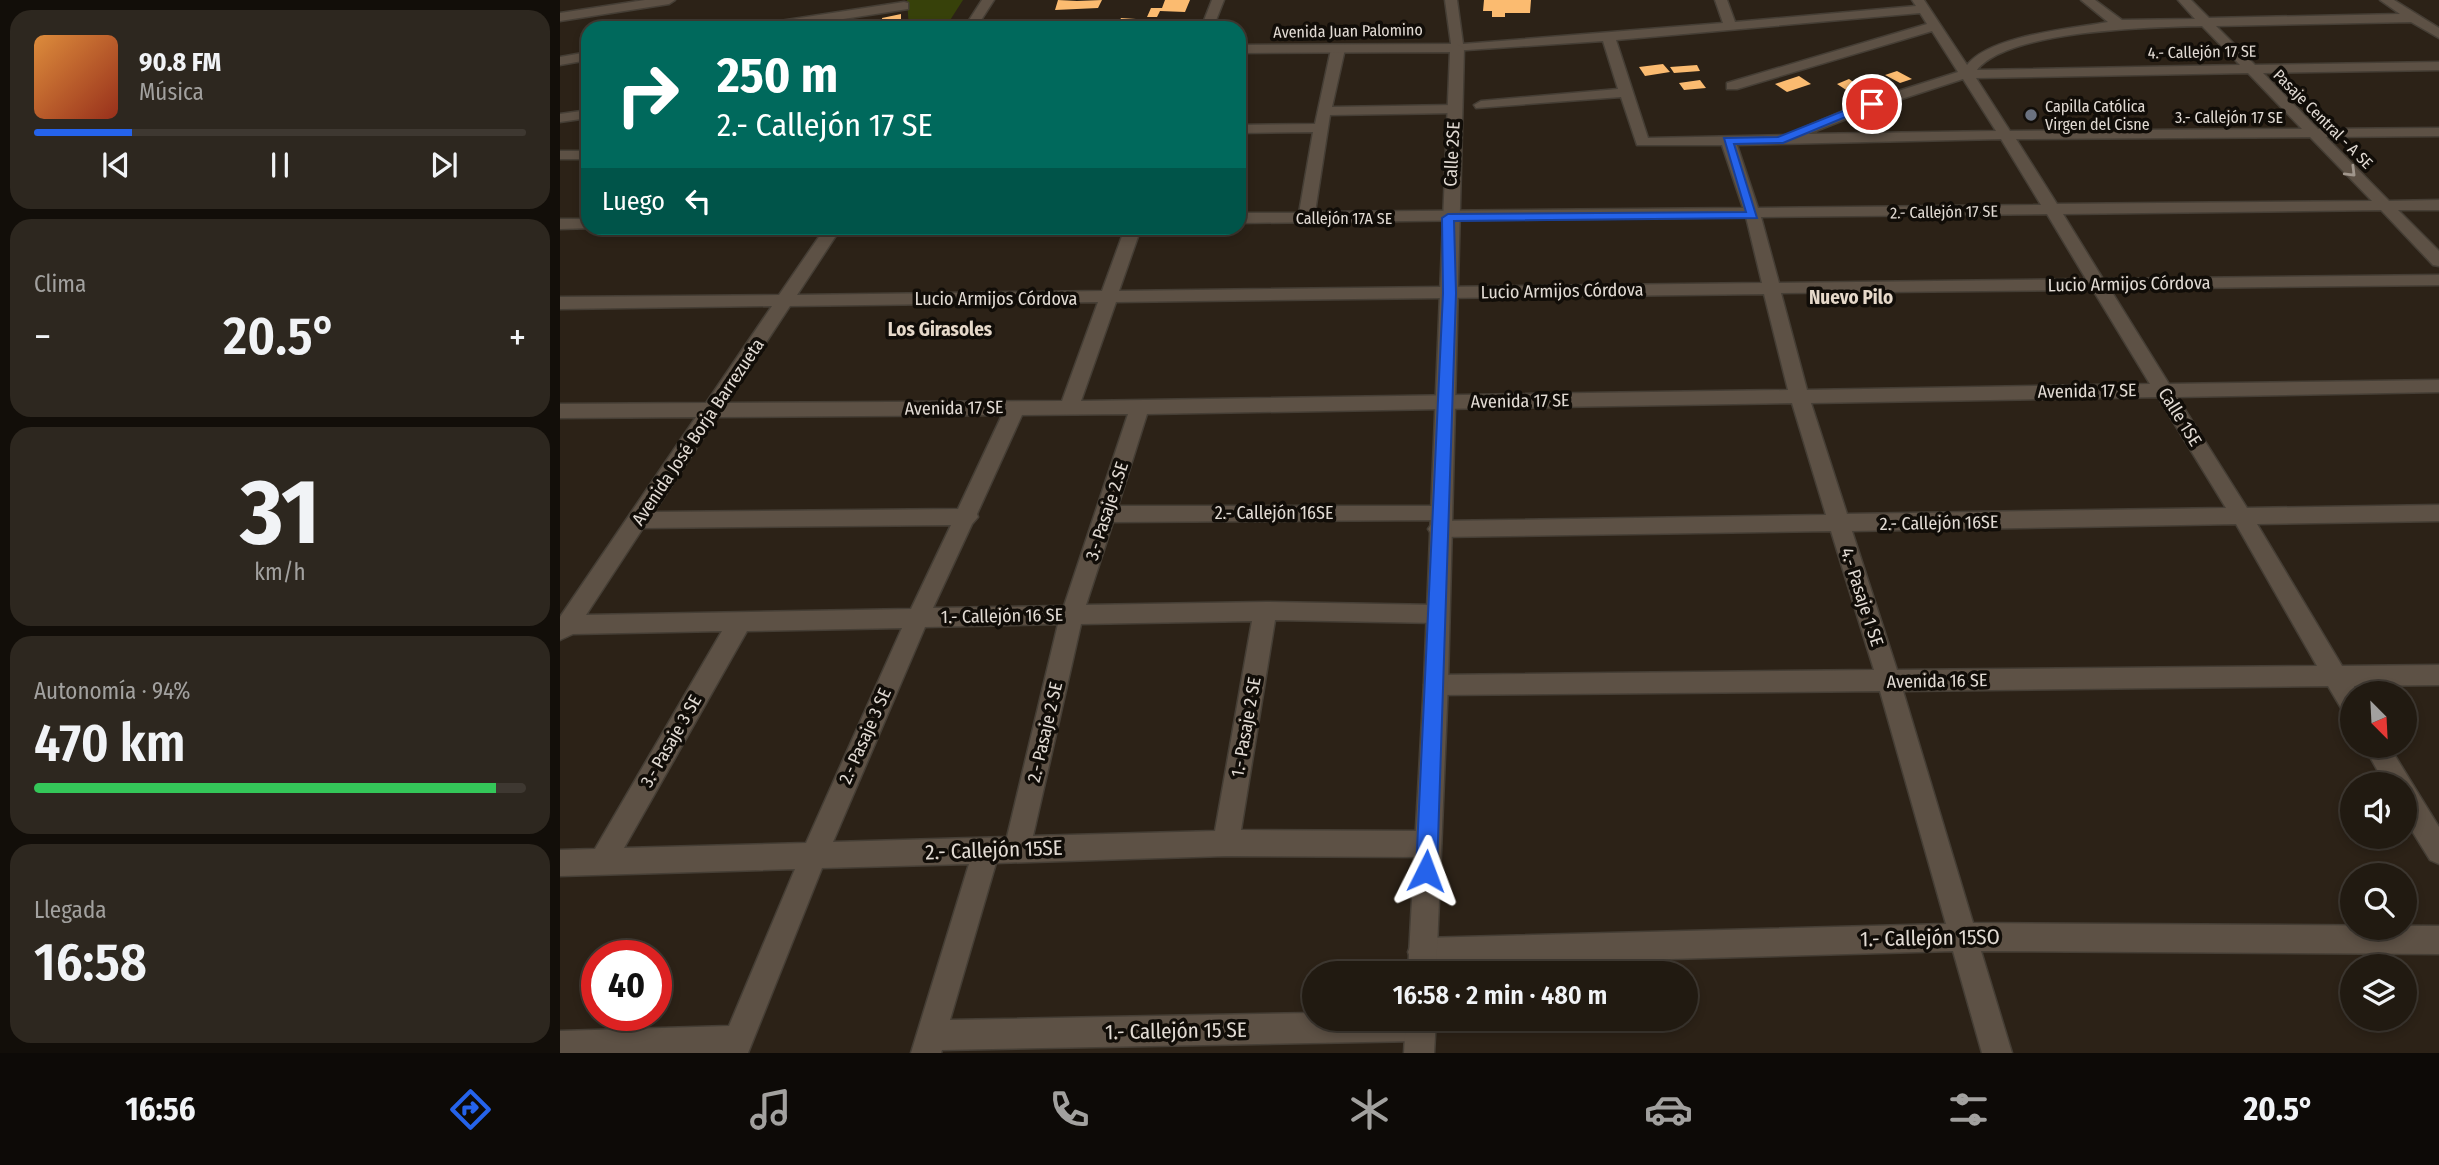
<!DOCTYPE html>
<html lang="es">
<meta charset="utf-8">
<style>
:root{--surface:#211a11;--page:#2d271f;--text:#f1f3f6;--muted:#a2a19f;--line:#3e3831;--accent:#2563eb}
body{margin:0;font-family:"Fira Sans Condensed",sans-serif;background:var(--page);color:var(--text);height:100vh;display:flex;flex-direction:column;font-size:26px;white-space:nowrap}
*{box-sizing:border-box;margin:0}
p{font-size:23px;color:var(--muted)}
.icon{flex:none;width:38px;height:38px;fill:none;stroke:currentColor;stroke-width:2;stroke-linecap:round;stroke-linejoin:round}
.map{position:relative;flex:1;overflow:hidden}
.panel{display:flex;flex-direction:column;gap:10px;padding:10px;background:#120e09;width:560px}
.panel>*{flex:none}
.banner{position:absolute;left:21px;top:21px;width:665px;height:214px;border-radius:21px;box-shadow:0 4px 10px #0003,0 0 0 2px var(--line);background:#00695c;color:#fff;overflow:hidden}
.needle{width:46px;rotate:156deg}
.buttons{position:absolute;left:1780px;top:681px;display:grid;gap:14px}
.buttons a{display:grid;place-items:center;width:77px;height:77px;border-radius:50%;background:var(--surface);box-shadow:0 4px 10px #0003,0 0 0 2px var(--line);font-size:35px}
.speed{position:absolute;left:21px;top:940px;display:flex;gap:14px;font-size:35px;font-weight:700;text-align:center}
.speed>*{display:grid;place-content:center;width:91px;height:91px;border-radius:50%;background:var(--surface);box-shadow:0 4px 10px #0003,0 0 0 2px var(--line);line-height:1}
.speed .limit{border:10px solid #d22;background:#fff;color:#111}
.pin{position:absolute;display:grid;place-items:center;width:60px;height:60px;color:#fff;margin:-30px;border:4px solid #fff;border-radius:50%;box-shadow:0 2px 7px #0007}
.me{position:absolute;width:77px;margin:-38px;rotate:3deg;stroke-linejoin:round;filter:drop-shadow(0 0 5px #0008)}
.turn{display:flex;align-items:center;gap:24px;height:147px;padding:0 21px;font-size:32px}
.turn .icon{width:91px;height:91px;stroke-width:2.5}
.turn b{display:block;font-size:49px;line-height:60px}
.then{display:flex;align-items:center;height:66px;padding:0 21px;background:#0003;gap:14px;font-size:26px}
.big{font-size:52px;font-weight:600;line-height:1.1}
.panel .tile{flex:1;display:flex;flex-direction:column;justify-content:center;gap:10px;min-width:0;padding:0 24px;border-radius:21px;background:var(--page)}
.panel .dial{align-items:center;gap:0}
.dial b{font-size:91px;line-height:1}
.song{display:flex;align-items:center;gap:21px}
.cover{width:84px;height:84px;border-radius:10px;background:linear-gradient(135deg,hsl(30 70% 55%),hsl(10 70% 35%))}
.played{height:7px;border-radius:4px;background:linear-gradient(90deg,var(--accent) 20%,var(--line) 20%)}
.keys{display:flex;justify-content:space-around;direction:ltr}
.heat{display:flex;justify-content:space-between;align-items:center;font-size:38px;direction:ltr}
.charge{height:10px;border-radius:5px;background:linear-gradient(90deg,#34c759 94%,var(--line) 0)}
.trip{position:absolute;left:742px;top:961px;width:396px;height:70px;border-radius:35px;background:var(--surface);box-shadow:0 4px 10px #0003,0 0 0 2px var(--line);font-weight:600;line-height:70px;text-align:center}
.dock{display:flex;height:112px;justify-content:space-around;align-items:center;background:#0d0a07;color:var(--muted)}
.dock .icon{width:49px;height:49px}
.dock .selected{color:var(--accent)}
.dock b{font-size:32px;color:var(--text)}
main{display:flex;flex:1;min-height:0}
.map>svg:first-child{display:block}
</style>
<main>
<section class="panel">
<div class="tile">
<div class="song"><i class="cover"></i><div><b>90.8 FM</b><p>Música</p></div></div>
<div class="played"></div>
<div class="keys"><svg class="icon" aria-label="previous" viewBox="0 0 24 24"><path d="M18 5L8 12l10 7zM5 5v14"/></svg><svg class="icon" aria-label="pause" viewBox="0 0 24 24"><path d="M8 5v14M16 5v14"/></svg><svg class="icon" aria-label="next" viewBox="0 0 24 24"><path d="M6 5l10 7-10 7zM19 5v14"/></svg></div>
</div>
<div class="tile"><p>Clima</p>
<div class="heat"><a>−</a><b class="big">20.5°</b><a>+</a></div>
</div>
<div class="tile dial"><b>31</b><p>km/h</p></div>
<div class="tile"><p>Autonomía · 94%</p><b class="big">470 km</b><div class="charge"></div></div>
<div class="tile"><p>Llegada</p><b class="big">16:58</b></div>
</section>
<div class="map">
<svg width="1879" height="1053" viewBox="0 0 1879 1053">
<rect width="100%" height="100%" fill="#2c2217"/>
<path fill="#37410a" d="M347 0H403L385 28H349Z"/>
<g fill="#fbbb70">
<path d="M498 0 517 1 542 0 538 8 495 10Z"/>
<path d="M605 0H630L625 12 600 11 597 17H587L591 8H602Z"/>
<path d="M924 0H971L970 13H945V17H932V11H923Z"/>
<path d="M341 14V26L323 28 322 18Z"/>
<path d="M561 18 576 19 571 26H557Z"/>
<path d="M528 22 525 28H505L508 23Z"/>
<path d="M1103 64 1110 72 1085 76 1079 67Z"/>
<path d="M1137 65 1140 71 1114 73 1110 67Z"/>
<path d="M1337 71 1352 79 1340 83 1325 75Z"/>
<path d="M1239 76 1251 84 1227 92 1215 84Z"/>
<path d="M1289 79 1309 93 1297 97 1277 84Z"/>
<path d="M1140 80 1146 88 1124 90 1119 83Z"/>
</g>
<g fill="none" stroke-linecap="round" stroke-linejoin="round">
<g stroke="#453e35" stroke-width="3">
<g id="street">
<path d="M85 0H115L109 4 0 21V13Z"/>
<path d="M422 0H434L416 28H404Z"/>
<path d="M652 0H664L653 28H641Z"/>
<path d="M885 0H897L903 44 1163 23 1155 0H1167L1175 22 1356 6 1352 0H1364L1407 65C1431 35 1511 29 1548 22L1521 0H1535L1562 20 1635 19 1618 0H1631L1649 18 1840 14 1820 0H1834L1879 28V38L1851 22 1656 26 1695 65 1879 62V70L1703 73 1758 129 1879 128V136L1766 137 1829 201 1879 200V210H1838L1879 251V266L1873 265 1821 210 1503 214 1543 279 1879 275V285L1550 289 1609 384 1879 380V392L1617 397 1687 508 1879 505V521L1697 524 1782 666 1879 665V685L1794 686 1798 693H1792V716L1784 713 1768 686 1343 691 1413 923 1879 926V954L1421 951 1452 1053H1422L1393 951 862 966 852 962 848 952 852 942 862 938 1386 924 1320 691 876 695 868 692 864 685 868 678 876 675 1314 670 1271 531 879 537 872 535 868 529 872 523 879 521 1266 515 1232 403 587 414 558 506H887L890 512 887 518 880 520 553 522 526 605 705 602 877 605 885 607 888 614 885 621 877 623 715 620 681 830 868 831 877 835 881 844 877 853 868 857 666 856 436 863 390 1020 754 1013V1018H873L876 1026 871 1036 861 1041 382 1050 381 1053H351L409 864 262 868 188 1053H0V1031L169 1026 235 869 0 876V850L35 849 162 631 13 634 0 640V617L136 417 0 418V404L146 403 212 306 0 309V297L219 295 265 228H281L237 295 542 291 565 228H581L559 291 1202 283 1186 217 679 223V213H739L753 132 679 133V125L755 124 771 49 778 45 785 49 772 107 894 105 901 109 894 113 770 115 755 212 1183 208 1162 145H1077L1061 97 916 108 914 105 921 101 1058 89 1043 41 892 51ZM1360 13 1367 24 1167 83V89H1177L1372 31 1398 72 1307 101 1227 135 1088 138 1056 40ZM1642 26 1680 65 1417 70C1449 30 1592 27 1642 26ZM1688 73 1742 129 1450 131 1416 78ZM1403 79 1436 131 1248 134 1317 107ZM1750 137 1812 201 1497 204 1456 139ZM1441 139 1481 205 1198 208 1177 145ZM1487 214 1526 279 1219 283 1201 217ZM1533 290 1590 384 1247 390 1221 293ZM1204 294 1228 390 521 401 556 302ZM538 302 502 401 166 403 230 306ZM1598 397 1666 508 1287 514 1251 403ZM568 414 504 606 373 608 412 524 418 517 417 514 462 415ZM442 415 398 509 94 512 157 417ZM1676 524 1757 666 1337 670 1292 531ZM391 525 351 609 26 615 83 528ZM692 621 655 831 473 836 521 624ZM498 624 447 837 273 842 365 627ZM342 628 246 843 64 848 187 631Z"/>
<path d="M344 2 348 3V9L225 28H194L200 24Z"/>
<path d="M28 52V60L0 65V57Z"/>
<rect x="0" y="151" width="28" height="8"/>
<path d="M0 219H28V228H33L0 229Z"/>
<path d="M1804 746H1829L1879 827V864L1870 860 1844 818V784H1825Z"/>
</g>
</g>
<g stroke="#453e35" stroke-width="3">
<g id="secondary">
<path d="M897 44 904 48 888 682 876 973H848L864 682 890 52 679 53V45Z"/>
<path d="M28 110V118L0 122V114Z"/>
<path d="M846 1018H876L874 1053H844Z"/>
</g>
</g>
<use href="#street" fill="#5d5145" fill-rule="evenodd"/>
<use href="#secondary" fill="#5d5145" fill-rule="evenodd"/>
</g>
<defs><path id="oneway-chevron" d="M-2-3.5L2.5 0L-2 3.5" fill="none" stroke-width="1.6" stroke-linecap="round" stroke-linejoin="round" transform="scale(1.75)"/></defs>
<use stroke="#a0968c" href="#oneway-chevron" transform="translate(1791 172) rotate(45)"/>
<path fill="#2563eb" stroke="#184099" stroke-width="2" d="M1308 101 1317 104 1223 143 1174 144 1197 218 894 221 896 293 877 871 874 878 866 881 859 878 856 871 883 293 882 218 888 214 1186 212 1164 138 1218 137Z"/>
<circle fill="#6b7280" stroke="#110d08" stroke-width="2.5" cx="1471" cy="115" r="7"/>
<g text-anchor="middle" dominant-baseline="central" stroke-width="7" stroke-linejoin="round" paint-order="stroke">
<g font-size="16" fill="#e2dbd4" stroke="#110d08">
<text transform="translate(788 31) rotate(-1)">Avenida Juan Palomino</text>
<text transform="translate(1642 52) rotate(-1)">4.- Callejón 17 SE</text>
<text x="1669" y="117">3.- Callejón 17 SE</text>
<text transform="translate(1763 119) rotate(45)">Pasaje Central - A SE</text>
<text transform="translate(1384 212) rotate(-1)">2.- Callejón 17 SE</text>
<text x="784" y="218">Callejón 17A SE</text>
</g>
<g font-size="16" fill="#e2dbd4" stroke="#110d08" text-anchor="start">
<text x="1485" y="106">Capilla Católica<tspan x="1485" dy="18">Virgen del Cisne</tspan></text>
</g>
<g font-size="18" fill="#e2dbd4" stroke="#110d08">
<text transform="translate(892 154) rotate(-87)">Calle 2SE</text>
<text transform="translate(1569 284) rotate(-1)">Lucio Armijos Córdova</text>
<text transform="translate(1002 291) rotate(-1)">Lucio Armijos Córdova</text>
<text x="436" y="299">Lucio Armijos Córdova</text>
<text transform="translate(1527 391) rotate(-1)">Avenida 17 SE</text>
<text transform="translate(960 401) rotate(-1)">Avenida 17 SE</text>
<text transform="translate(394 408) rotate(-1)">Avenida 17 SE</text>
<text transform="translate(1620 417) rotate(58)">Calle 1SE</text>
<text transform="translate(138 432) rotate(-56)">Avenida José Borja Barrezueta</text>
<text transform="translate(547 511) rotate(-72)">3.- Pasaje 2.SE</text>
<text x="714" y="513">2.- Callejón 16SE</text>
<text transform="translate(1379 523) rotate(-1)">2.- Callejón 16SE</text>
<text transform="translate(1302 597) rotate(72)">4.- Pasaje 1 SE</text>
<text transform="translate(442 616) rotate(-1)">1.- Callejón 16 SE</text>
<text transform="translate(1377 681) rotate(-1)">Avenida 16 SE</text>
<text transform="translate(686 727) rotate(-80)">1.- Pasaje 2 SE</text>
<text transform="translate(485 732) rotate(-77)">2.- Pasaje 2 SE</text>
<text transform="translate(305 736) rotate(-66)">2.- Pasaje 3 SE</text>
<text transform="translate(111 741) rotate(-60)">3.- Pasaje 3 SE</text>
</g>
<g font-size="19" font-weight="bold" fill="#e6d9ca" stroke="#110d08">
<text x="1291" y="297">Nuevo Pilo</text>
<text x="380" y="329">Los Girasoles</text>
</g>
<g font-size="21" fill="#e2dbd4" stroke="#110d08">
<text transform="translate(434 850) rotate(-2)">2.- Callejón 15SE</text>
<text transform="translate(1370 938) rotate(-1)">1.- Callejón 15SO</text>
<text transform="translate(616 1031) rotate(-1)">1.- Callejón 15 SE</text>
</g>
</g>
</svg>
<div class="buttons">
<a><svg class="needle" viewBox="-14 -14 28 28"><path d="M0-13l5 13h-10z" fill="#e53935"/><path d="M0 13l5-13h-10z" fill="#a2a19f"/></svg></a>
<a><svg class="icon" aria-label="sound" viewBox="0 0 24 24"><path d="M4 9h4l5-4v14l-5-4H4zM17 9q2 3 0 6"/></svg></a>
<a><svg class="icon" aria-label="search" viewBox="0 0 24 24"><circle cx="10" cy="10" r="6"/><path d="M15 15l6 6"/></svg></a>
<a><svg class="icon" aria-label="layers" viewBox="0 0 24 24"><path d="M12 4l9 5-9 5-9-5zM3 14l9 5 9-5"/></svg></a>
</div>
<div class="speed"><div class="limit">40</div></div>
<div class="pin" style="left:1312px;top:104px;background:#d93025"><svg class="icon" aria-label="arrive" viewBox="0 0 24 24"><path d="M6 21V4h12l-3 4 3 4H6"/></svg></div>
<svg class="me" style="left:866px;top:871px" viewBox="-20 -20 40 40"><path d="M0-17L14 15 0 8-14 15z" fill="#2563eb" stroke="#fff" stroke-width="4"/></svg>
<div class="trip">16:58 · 2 min · 480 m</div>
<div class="banner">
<div class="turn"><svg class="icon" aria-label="right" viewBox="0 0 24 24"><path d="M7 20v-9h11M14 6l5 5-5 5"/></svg><div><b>250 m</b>2.- Callejón 17 SE</div></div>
<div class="then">Luego<svg class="icon" aria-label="left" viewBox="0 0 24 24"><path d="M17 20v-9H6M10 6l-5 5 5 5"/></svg></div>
</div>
</div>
</main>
<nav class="dock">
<b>16:56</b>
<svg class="icon selected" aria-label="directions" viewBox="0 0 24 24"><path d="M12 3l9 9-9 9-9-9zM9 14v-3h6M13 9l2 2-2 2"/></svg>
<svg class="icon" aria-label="music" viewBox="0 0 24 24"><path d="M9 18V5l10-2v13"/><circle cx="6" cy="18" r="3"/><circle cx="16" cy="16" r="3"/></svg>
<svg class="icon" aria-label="phone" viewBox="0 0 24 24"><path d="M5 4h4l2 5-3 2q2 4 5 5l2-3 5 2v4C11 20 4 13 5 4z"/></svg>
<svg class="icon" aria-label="climate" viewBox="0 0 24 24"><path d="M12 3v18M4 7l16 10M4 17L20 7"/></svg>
<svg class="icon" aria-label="car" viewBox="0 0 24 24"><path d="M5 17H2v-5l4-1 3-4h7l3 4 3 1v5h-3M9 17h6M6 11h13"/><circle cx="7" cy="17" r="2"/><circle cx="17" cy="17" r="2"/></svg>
<svg class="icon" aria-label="filters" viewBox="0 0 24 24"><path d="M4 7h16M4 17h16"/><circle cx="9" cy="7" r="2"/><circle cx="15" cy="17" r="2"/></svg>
<b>20.5°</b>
</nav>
